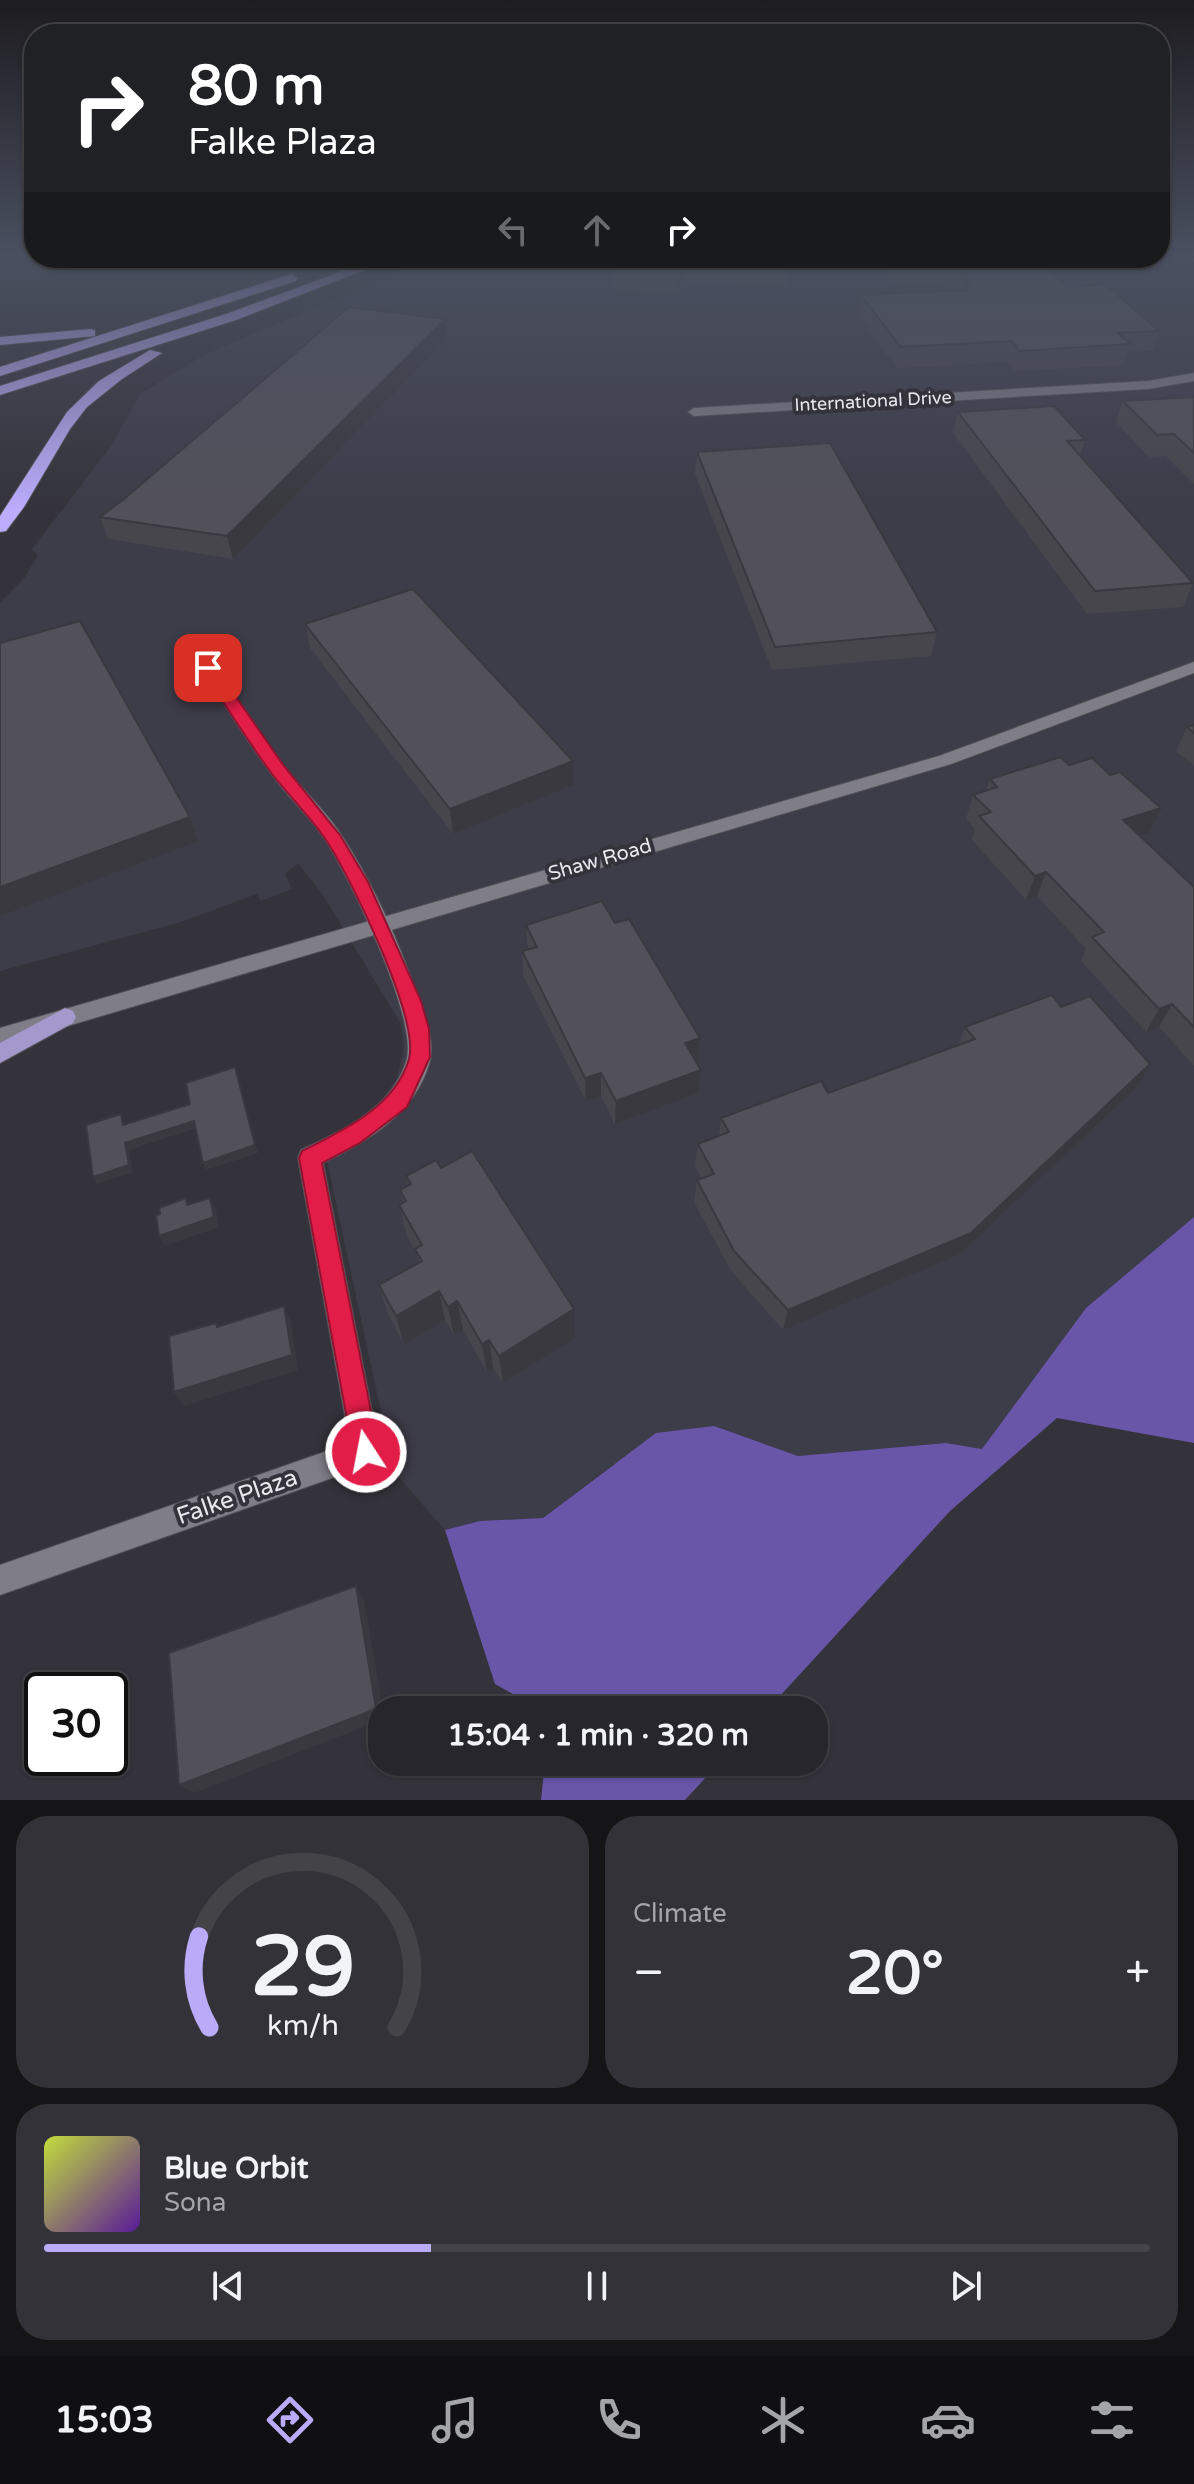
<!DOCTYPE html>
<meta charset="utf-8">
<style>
:root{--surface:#27262c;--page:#333238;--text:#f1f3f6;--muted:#a4a5a9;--line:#434348;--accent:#b9abf7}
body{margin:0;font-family:"Varela Round",sans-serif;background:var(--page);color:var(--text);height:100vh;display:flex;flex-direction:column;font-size:30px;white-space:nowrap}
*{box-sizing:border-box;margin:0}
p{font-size:26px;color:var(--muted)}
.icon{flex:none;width:44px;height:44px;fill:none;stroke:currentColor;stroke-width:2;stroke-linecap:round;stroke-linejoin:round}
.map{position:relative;height:1800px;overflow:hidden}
.panel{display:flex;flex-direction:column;gap:16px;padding:16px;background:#151518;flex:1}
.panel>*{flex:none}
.banner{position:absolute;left:24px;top:24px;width:1146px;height:244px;border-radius:32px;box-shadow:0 2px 6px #0004,0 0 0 2px var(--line);background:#202124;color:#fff;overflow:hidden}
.speed{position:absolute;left:24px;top:1672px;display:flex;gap:16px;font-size:40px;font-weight:700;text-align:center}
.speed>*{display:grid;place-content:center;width:104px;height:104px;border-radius:50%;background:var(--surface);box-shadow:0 2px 6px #0004,0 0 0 2px var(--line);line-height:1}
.speed .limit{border:4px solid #111;border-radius:12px;background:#fff;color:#111}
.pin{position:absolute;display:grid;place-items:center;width:68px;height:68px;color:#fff;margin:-34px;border-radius:16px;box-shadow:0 4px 12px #0006}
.me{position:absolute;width:88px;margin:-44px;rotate:349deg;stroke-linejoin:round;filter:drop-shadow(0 0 6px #0008)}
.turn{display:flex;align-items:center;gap:28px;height:168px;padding:0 32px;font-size:36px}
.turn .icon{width:104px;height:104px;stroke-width:2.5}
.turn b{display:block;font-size:56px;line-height:68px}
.lanes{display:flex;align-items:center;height:76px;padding:0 32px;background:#0003;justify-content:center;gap:40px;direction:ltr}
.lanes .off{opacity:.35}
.big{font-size:60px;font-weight:700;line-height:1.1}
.panel .tile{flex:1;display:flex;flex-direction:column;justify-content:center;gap:12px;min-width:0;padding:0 28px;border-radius:32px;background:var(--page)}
.panel .dial{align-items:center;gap:0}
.dial svg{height:208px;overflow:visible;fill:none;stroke:var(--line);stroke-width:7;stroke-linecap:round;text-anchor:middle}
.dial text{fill:var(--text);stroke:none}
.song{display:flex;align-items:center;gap:24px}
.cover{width:96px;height:96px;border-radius:12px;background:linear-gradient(135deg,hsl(70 70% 55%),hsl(270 70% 35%))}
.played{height:8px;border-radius:4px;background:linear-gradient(90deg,var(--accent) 35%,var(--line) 35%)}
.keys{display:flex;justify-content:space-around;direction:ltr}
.heat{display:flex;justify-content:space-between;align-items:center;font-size:44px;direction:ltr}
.panel .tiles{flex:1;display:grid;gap:16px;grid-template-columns:1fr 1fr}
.tile:last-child{grid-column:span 2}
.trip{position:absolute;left:368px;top:1696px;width:460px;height:80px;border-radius:32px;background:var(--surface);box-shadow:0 2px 6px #0004,0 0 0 2px var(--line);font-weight:700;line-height:80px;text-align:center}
.menu{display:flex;height:128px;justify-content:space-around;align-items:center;background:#100f12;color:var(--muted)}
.menu .icon{width:56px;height:56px}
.menu .active{color:var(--accent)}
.menu b{font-size:36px;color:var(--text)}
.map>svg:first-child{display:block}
</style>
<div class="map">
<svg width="1194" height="1800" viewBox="0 0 1194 1800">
<rect width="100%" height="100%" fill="#34333b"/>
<path fill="#3d3c49" d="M1194 257V1217L1086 1308 983 1449 946 1443 798 1456 714 1426 612 1465 543 1518 480 1521 445 1530 394 1472 323 1143 369 1112 385 1097 397 1078 404 1047 401 1024 323 895 298 863 285 874 292 889 261 901 257 894 181 922 0 971V603L25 577 38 555 32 549 111 446 140 394 206 354 432 258Z"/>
<g fill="#6a56a9">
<path d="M1194 1217V1443L1057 1418 950 1511 767 1710H531L527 1702 495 1684 445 1530 480 1521 543 1518 656 1433 714 1426 798 1456 946 1443 982 1449 1086 1308Z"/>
<path d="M545 1762H720L685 1800H541Z"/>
</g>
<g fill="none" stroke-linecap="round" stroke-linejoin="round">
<g stroke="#515057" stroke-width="2">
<g id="minor">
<path d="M1194 373V381L1148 389 694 416 688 412 694 408 1148 381Z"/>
<path d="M208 663 214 665C237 698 259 732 283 765 301 788 322 807 338 830 372 880 398 939 417 995 424 1015 435 1040 430 1061 416 1113 368 1141 323 1163L380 1452 376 1462 366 1466 0 1595V1565L350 1443 298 1158 301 1150C342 1131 391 1109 406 1062 420 1021 350 879 326 841 310 817 289 798 272 775 246 740 224 703 200 668Z"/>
</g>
</g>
<g stroke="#515057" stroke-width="2">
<g id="secondary">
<path d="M1188 257H1194V261Z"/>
<path d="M1194 662V673L951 764 0 1046V1028L939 756Z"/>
</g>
</g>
<g stroke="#515057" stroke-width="2">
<path id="primary" d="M65 1008 73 1011 76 1017 73 1023 0 1063V1043Z"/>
</g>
<g stroke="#515057" stroke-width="2">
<g id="motorway">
<path d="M378 258H395L236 320 0 395V386L226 314Z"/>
<path d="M292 274 298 278 296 281 0 376V367Z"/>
<path d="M90 329 95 330V336L0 345V337Z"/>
<path d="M150 350 162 353 122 379 87 407 70 429 24 507 6 531 0 532V516L67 412 99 381Z"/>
</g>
</g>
<use href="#minor" fill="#7f7d87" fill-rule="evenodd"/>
<use href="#secondary" fill="#7f7d87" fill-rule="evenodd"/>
<use href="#primary" fill="#a399cd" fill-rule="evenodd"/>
<use href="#motorway" fill="#bbacfc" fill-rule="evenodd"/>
</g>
<g fill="#47464d">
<path d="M596 258H789L786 287 682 281 678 293 613 289 614 259Z"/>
<path d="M876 258H1134L1130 269 1051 271 1068 287 1159 331 1152 351 1128 352 1124 365 1015 371 1007 362 897 368 858 315 861 295 963 290V288L894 285 877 262Z"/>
<path d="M447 339 233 559 108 539 100 517Z"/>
<path d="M1194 397V484L1166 456 1149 457 1116 422 1123 401Z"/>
<path d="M958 412 1085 440 1080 456 1193 583 1183 607 1087 614 953 433Z"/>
<path d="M697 452 937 632 931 656 772 670 695 474Z"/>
<path d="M305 624 573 785 453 834 310 648Z"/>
<path d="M1194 725V766L1176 751 1187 727Z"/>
<path d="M1069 765 1110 775 1161 808 1149 833 1140 836 1194 887V1066L1159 1027 1146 1032 1081 961 1086 949 1037 896 1026 900 972 840 975 829 966 819 973 795 986 791 990 779Z"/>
<path d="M526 925 697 1061 696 1062 698 1093 615 1124 601 1096 586 1101 523 975 522 951 528 950Z"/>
<path d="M1061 1007 1137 1087 960 1254 783 1330 731 1271 694 1202 697 1180 701 1179 695 1166 698 1144 719 1136 721 1118 828 1093 958 1045 965 1027Z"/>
<path d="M441 1168 575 1338 503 1383 493 1368 487 1372 463 1330 454 1335 445 1320 404 1345 388 1314 379 1285 419 1263 416 1253 407 1236 399 1205 403 1203 400 1190 408 1186 406 1176Z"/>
</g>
<g fill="#39393f">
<path d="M42 258H172L173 263 48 274Z"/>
<path d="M682 258H683L682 281 678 293 680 265Z"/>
<path d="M445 319 447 339 233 559 227 536Z"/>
<path d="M573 761V785L453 834 450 809Z"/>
<path d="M1161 808 1149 833 1113 845 1123 820Z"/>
<path d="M190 817 198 841 0 916V887Z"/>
<path d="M1046 872 1037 896 1026 900 1035 876Z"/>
<path d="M1172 1004 1159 1027 1146 1032 1159 1009Z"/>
<path d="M700 1038 697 1061 683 1067 685 1043Z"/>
<path d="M1150 1064 1137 1087 960 1254 783 1330 788 1310Z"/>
<path d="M235 1067 258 1153 206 1170 203 1163Z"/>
<path d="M701 1070 698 1093 615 1124 616 1101Z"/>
<path d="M601 1073V1096L586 1101 585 1078Z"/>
<path d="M194 1121 197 1128 129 1150 133 1172 97 1184 93 1177 125 1143Z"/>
<path d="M210 1198 216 1209 219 1227 165 1246 159 1236Z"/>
<path d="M439 1291 445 1320 404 1345 396 1316Z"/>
<path d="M457 1301 463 1330 454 1335 448 1307Z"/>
<path d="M284 1306 291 1322 298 1370 184 1406 174 1392Z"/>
<path d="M574 1309 575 1338 503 1383 499 1356Z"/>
<path d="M489 1340 493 1368 487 1372 482 1344Z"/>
<path d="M356 1586 364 1600 383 1710 382 1720 194 1793 179 1785Z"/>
</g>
<g fill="#52515a" stroke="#39393f" stroke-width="2">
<path d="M615 258H682L680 265 613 262Z"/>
<path d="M891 258H1036L1068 287 1106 285 1159 331 1118 333 1131 344 1020 351 1012 341 901 347 861 295 968 290 967 269 898 266Z"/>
<path d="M349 307 445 319 227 536 100 517 124 499Z"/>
<path d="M1194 397V453L1174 434 1157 435 1123 401Z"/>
<path d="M1054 406 1085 440 1067 441 1193 583 1095 591 958 412Z"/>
<path d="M830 443 937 632 775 647 697 452Z"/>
<path d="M413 589 573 761 450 809 305 624Z"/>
<path d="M80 621 190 817 0 887V643Z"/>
<path d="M1194 725V733L1187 727Z"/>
<path d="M1061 757 1069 765 1092 758 1110 775 1120 772 1161 808 1123 820 1194 887V1027L1172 1004 1159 1009 1092 937 1104 932 1046 872 1035 876 979 816 991 812 973 795 997 787 990 779Z"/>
<path d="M602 901 615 923 629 919 700 1038 685 1043 701 1070 616 1101 601 1073 585 1078 522 951 537 947 526 925Z"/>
<path d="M1052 995 1061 1007 1090 996 1150 1064 971 1233 788 1310 734 1251 697 1180 714 1174 698 1144 729 1132 721 1118 821 1081 828 1093 975 1039 965 1027Z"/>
<path d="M235 1067 255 1145 203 1163 194 1121 125 1143 129 1165 93 1177 86 1125 121 1114 123 1125 190 1104 186 1083Z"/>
<path d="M472 1151 574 1309 499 1356 489 1340 482 1344 457 1301 448 1307 439 1291 396 1316 379 1285 422 1261 415 1249 422 1245 399 1205 406 1201 400 1190 411 1184 406 1176 436 1160 441 1168Z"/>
<path d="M186 1198 187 1205 210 1198 214 1217 159 1236 156 1216 160 1214 159 1208Z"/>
<path d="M284 1306 292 1355 174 1392 169 1336 216 1323 217 1327Z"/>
<path d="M356 1586 376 1709 179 1785 169 1653Z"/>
</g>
<linearGradient id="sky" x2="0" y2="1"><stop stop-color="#1d1c20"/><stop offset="0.5" stop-color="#4a5060"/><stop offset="1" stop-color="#4a5060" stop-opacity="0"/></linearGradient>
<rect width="1194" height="509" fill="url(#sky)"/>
<path fill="#e11d48" stroke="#92132f" stroke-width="2" d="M208 663 213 664 284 766 340 835 368 882 421 1001 429 1029 430 1057 407 1107 360 1143 322 1163 379 1452 375 1461 366 1465 357 1461 353 1452 299 1158 302 1151C344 1130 395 1107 409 1059 420 1019 350 876 326 840 310 816 289 796 272 774 247 740 224 703 201 668Z"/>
<g text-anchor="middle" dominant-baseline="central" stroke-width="8" stroke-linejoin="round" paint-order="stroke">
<g font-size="18" fill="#e7e7ec" stroke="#34333b">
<text transform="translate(873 401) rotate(-3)">International Drive</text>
</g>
<g font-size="20" fill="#e7e7ec" stroke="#34333b">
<text transform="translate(600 860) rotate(-16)">Shaw Road</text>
</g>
<g font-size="24" fill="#e7e7ec" stroke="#34333b">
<text transform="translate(237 1497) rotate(-19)">Falke Plaza</text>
</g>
</g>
</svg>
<div class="speed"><div class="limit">30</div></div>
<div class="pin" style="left:208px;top:668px;background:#d93025"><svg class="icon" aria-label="arrive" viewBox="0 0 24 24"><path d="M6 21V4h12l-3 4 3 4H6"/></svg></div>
<svg class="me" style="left:366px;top:1452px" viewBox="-20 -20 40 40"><circle r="17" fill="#e11d48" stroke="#fff" stroke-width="3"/><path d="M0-11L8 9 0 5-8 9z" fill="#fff"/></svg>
<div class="trip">15:04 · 1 min · 320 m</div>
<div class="banner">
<div class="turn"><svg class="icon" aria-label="right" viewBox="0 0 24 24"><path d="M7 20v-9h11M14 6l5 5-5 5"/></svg><div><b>80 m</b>Falke Plaza</div></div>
<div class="lanes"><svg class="icon off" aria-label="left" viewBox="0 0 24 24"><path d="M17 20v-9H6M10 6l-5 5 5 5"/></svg><svg class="icon off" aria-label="ahead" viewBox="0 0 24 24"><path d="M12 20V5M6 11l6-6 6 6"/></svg><svg class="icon" aria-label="right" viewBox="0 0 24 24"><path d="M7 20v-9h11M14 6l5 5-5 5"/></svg></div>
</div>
</div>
<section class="panel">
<div class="tiles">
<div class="tile dial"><svg viewBox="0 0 100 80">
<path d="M14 69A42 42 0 1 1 86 69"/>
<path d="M14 69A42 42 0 0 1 10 34" stroke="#b9abf7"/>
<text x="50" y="56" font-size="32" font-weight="700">29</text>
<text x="50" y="72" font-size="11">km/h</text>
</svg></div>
<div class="tile"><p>Climate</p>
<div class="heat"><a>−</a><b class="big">20°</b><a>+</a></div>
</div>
<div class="tile">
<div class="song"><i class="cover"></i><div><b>Blue Orbit</b><p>Sona</p></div></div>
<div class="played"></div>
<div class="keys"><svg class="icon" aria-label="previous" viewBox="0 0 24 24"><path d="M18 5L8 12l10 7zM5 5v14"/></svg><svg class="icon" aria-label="pause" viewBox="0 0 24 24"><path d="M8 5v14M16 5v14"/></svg><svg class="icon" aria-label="next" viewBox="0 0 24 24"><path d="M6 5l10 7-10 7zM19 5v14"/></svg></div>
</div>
</div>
</section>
<nav class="menu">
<b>15:03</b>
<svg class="icon active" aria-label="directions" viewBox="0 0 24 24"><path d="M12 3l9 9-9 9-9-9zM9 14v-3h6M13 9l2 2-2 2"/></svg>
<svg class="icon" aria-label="music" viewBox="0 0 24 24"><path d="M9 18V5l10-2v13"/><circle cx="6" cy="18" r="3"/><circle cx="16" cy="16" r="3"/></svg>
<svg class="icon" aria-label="phone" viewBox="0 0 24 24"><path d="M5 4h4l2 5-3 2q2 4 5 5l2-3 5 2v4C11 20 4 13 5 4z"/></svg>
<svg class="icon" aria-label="climate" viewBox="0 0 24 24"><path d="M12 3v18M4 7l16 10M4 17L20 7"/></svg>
<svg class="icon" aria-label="car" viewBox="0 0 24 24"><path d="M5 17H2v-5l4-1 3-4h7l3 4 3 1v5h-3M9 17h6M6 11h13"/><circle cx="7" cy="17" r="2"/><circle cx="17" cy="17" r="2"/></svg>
<svg class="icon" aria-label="filters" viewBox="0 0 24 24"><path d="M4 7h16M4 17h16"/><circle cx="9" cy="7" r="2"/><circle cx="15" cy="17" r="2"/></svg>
</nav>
